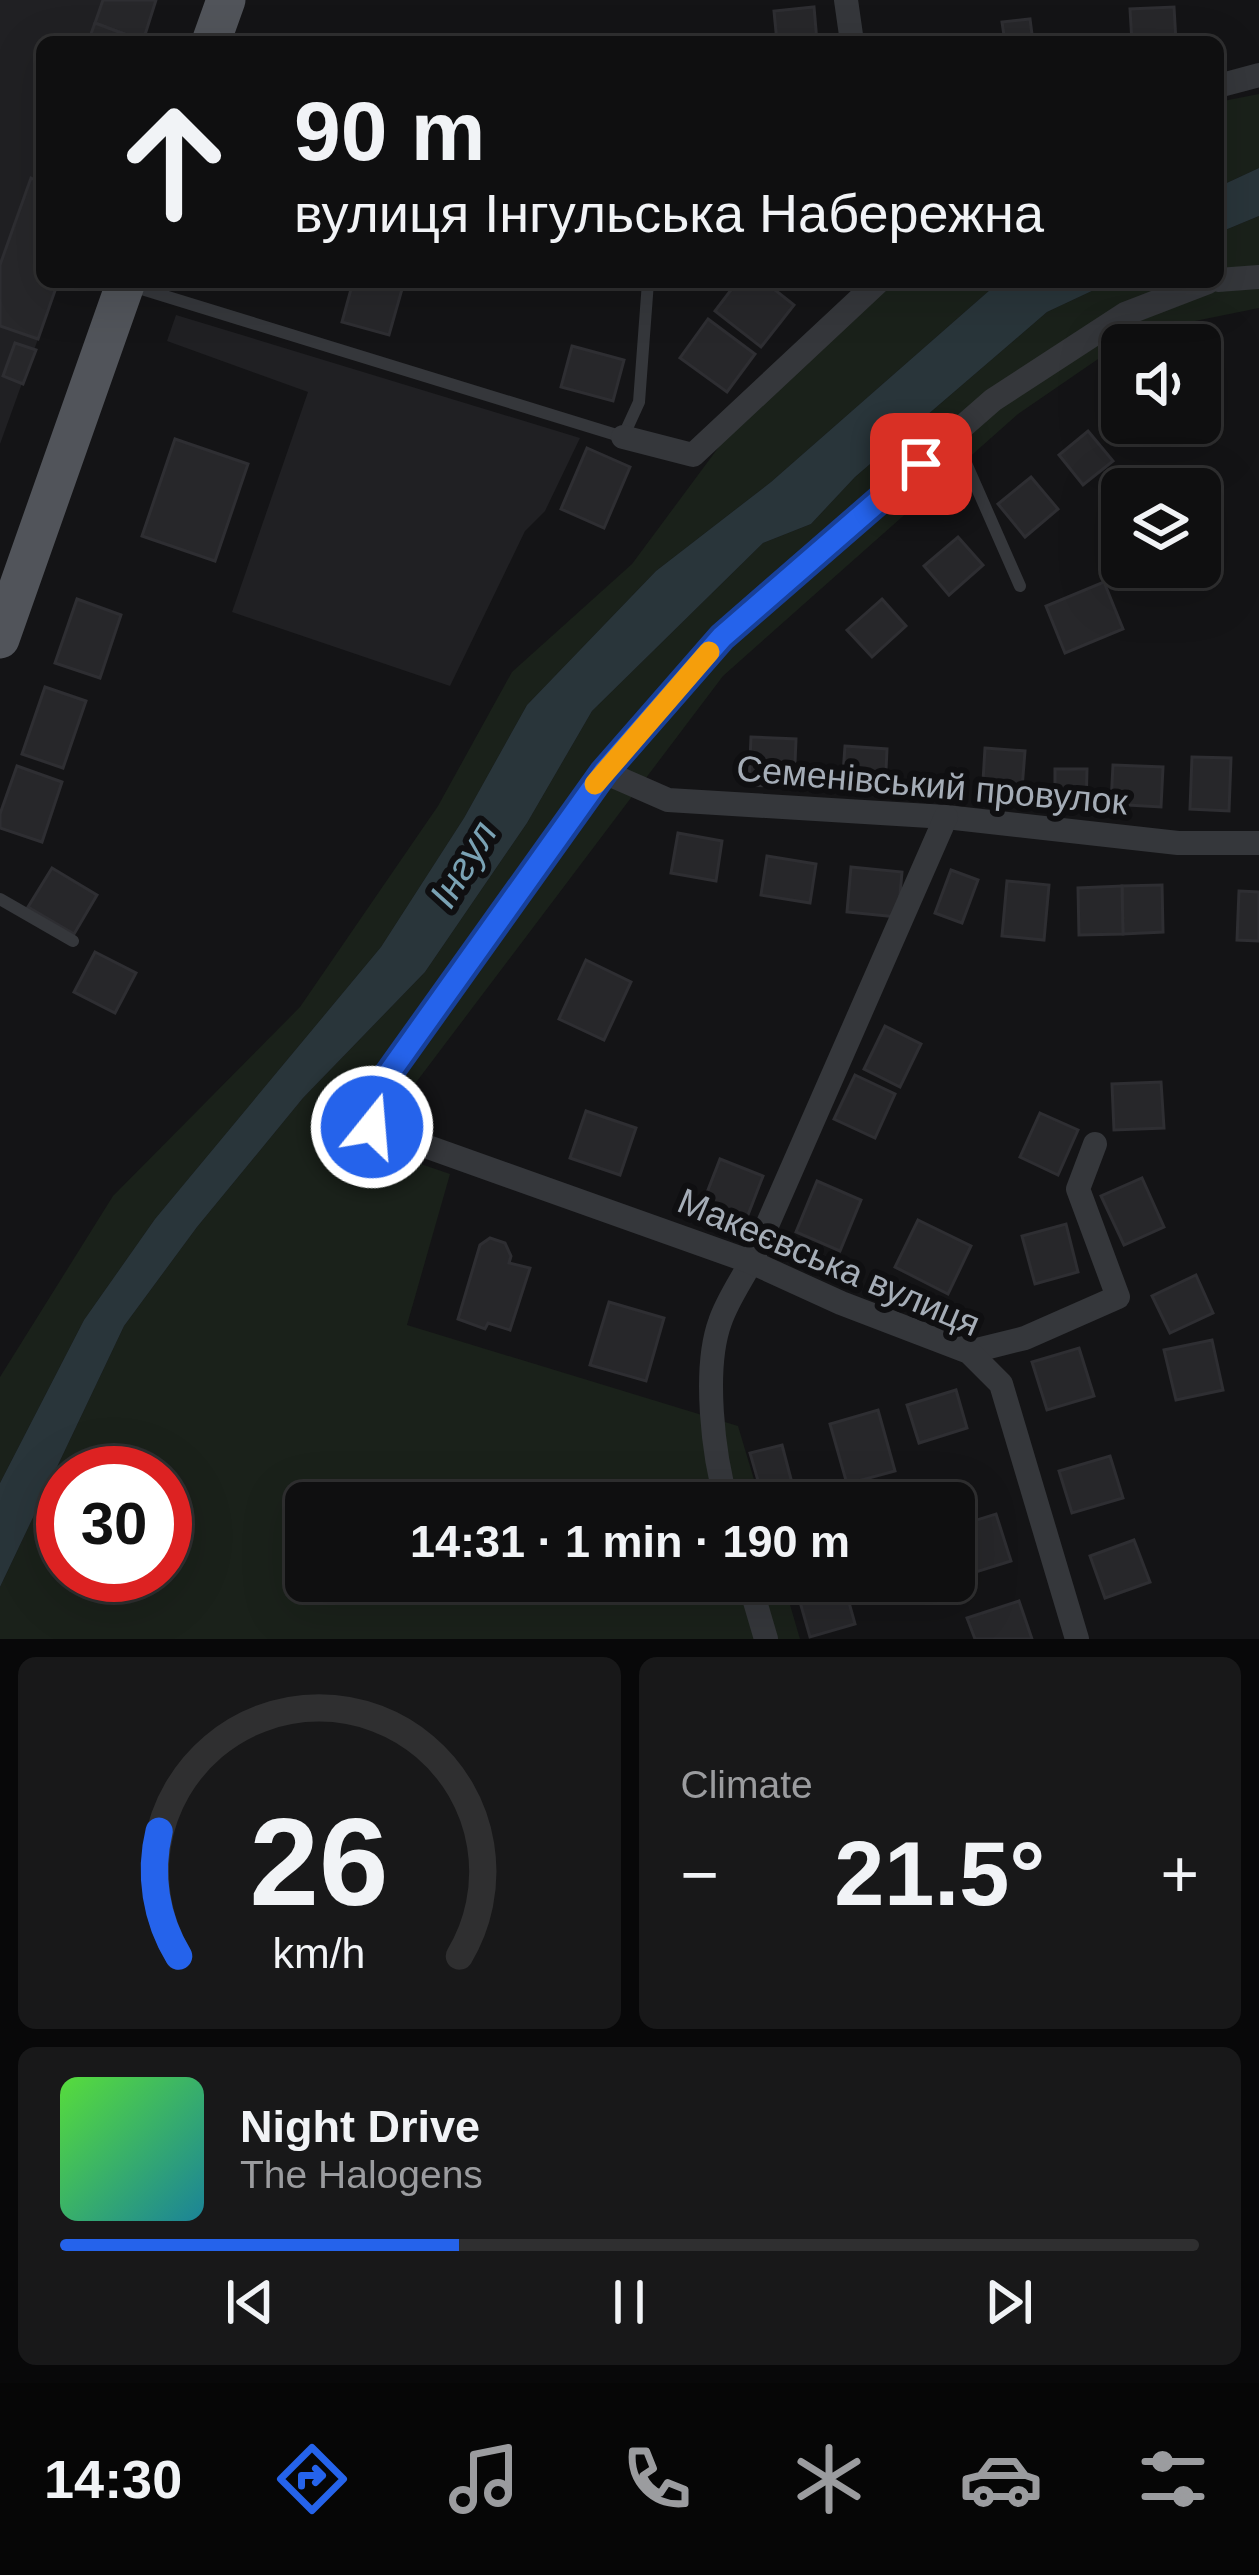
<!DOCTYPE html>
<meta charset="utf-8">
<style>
:root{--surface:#0f0f10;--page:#181819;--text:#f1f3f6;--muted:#9b9c9f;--line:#2f2f30;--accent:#2563eb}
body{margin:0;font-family:Arial,sans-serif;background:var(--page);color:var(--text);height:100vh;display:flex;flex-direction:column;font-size:45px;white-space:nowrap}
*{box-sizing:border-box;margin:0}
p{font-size:39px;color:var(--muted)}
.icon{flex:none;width:66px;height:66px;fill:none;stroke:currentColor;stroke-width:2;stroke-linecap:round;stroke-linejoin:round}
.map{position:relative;height:1639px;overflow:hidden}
.side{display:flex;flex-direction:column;gap:18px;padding:18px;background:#080809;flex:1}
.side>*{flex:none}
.banner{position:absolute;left:36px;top:36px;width:1188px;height:252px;border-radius:18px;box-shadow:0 12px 48px #0002,0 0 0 3px var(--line);background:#0f0f10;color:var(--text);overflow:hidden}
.controls{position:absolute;left:1101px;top:324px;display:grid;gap:24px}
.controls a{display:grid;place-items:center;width:120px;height:120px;border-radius:18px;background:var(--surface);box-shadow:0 12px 48px #0002,0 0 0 3px var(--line);font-size:60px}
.speed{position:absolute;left:36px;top:1446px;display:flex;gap:24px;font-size:60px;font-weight:700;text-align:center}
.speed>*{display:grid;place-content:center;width:156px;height:156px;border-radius:50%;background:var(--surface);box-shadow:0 12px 48px #0002,0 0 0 3px var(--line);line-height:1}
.speed .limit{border:18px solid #d22;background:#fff;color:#111}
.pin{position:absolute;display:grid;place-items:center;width:102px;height:102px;color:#fff;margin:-51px;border-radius:24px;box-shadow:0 6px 18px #0006}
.me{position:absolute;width:132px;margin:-66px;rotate:17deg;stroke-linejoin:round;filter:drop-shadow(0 0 9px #0008)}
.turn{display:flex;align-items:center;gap:42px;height:252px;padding:0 60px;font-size:54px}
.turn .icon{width:156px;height:156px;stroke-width:2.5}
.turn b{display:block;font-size:84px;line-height:102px}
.big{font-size:90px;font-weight:600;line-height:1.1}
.side .widget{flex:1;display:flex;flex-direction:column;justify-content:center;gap:18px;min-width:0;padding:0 42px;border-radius:18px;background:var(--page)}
.side .dial{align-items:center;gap:0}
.dial svg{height:312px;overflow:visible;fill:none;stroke:var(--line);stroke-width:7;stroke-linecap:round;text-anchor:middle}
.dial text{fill:var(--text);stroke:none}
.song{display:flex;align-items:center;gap:36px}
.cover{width:144px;height:144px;border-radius:18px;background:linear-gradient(135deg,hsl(110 70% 55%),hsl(190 70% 35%))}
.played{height:12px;border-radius:6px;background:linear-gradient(90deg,var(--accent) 35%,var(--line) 35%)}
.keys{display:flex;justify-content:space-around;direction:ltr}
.heat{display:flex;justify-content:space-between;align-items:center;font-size:66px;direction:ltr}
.side .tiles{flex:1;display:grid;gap:18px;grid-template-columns:1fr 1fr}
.widget:last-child{grid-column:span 2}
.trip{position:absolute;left:285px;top:1482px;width:690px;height:120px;border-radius:18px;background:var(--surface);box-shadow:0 12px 48px #0002,0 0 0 3px var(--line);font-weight:600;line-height:120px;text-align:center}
.tabs{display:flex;height:192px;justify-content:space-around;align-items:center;background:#060606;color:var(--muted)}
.tabs .icon{width:84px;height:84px}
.tabs .selected{color:var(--accent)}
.tabs b{font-size:54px;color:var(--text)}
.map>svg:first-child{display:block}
</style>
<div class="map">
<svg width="1259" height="1639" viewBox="0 0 1259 1639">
<rect width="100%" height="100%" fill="#141416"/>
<g fill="#202023">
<path d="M0 0H156L142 42H42V282L38 339 0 444Z"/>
<path d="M176 315 580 438 545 511 525 531 450 686 232 612 308 392 167 341Z"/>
</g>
<g fill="#1a211a" fill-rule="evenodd">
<path d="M1259 94V168L1218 187V102Z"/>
<path d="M1259 216V308L1136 333 1018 414 723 676 368 1146 450 1174 407 1325 738 1426 761 1503H306V1581H783L800 1639H0V1587L124 1326 197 1227 303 1098 425 972 527 823 592 711 763 543 811 524 855 477 1047 312 1111 282H1218V233ZM63 1473H165V1575H63Z"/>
<path d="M888 282H1008L991 289 771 482 656 571 527 705 464 818 381 947 155 1219 84 1320 0 1483V1377L113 1196 300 1007 438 806 512 672 632 564 744 413Z"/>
</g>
<g fill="#29353a">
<path d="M1259 168V216L1218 233V187Z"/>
<path d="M1008 282H1111L1047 312 855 477 811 524 763 543 592 711 527 823 425 972 303 1098 197 1227 124 1326 0 1587V1483L84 1320 155 1219 381 947 464 818 527 705 656 571 771 482 991 289Z"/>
</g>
<g fill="#27272a" stroke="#2e2e32" stroke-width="3">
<path d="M103 0H156L143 41 95 23Z"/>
<path d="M814 7 817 42H777L774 11Z"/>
<path d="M1174 7 1176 42H1132L1130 9Z"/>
<path d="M1030 19 1033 42H1005L1002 22Z"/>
<path d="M95 23 143 41 142 42H88Z"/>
<path d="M31 178 42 183V282H58L38 339 0 326V265Z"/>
<path d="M353 282H404L389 335 342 322Z"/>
<path d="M737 282H765L794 305 761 347 715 311Z"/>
<path d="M708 319 755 354 727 392 680 358Z"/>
<path d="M15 343 36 350 23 384 3 376Z"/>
<path d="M572 346 624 360 613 401 561 387Z"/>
<path d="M1088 431 1113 461 1083 485 1059 455Z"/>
<path d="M175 439 248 464 215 561 142 536Z"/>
<path d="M587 448 630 467 604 528 561 509Z"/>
<path d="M1031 477 1058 509 1025 537 998 504Z"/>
<path d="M958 537 983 565 949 595 924 566Z"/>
<path d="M1104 582 1123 629 1065 653 1046 606Z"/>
<path d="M77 599 121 615 100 678 55 663Z"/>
<path d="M882 599 906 626 872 657 847 630Z"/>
<path d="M45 687 86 701 63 768 22 754Z"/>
<path d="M751 737 796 739 794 787 749 785Z"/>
<path d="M845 746 887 749 885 791 842 788Z"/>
<path d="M985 748 1025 751 1021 801 982 798Z"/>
<path d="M1192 757 1231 758 1229 811 1190 809Z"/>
<path d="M1113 765 1163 767 1161 807 1111 804Z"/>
<path d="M17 766 62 782 42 842 0 828V814Z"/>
<path d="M1055 769H1087L1086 809 1055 808Z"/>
<path d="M678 833 722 841 716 881 671 873Z"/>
<path d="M767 856 816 864 810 903 761 895Z"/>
<path d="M851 867 902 872 898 917 847 912Z"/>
<path d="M52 868 97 895 74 934 28 907Z"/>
<path d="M951 870 978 880 962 923 935 913Z"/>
<path d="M1007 881 1049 885 1044 940 1002 936Z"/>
<path d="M1162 885 1163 932 1123 934 1122 886Z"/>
<path d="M1122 886 1123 934 1079 935 1078 888Z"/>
<path d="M1239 891 1259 892V941L1237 940Z"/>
<path d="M95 952 136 973 115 1013 74 992Z"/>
<path d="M586 960 631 982 604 1040 559 1019Z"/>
<path d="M885 1026 921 1044 900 1087 864 1069Z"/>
<path d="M855 1075 895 1094 875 1138 834 1119Z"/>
<path d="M1161 1082 1164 1128 1114 1130 1112 1084Z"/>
<path d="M586 1111 636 1128 620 1175 570 1158Z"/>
<path d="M1040 1113 1078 1130 1058 1175 1020 1157Z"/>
<path d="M720 1159 763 1176 746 1220 703 1203Z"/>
<path d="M1142 1178 1164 1227 1124 1245 1101 1196Z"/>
<path d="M817 1181 861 1200 840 1251 796 1232Z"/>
<path d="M918 1220 971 1246 948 1294 895 1267Z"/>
<path d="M1066 1224 1078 1272 1035 1284 1022 1236Z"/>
<path d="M490 1238 505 1243 511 1256 509 1263 530 1268 510 1330 488 1323 485 1329 458 1319 480 1245Z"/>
<path d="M1196 1275 1213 1313 1170 1333 1152 1296Z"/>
<path d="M609 1302 664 1318 646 1381 590 1365Z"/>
<path d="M1212 1340 1223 1390 1176 1400 1164 1350Z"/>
<path d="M1079 1348 1094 1396 1047 1410 1032 1362Z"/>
<path d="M956 1390 967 1428 919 1443 907 1405Z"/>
<path d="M878 1410 895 1471 847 1484 830 1424Z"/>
<path d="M782 1445 792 1483 761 1491 750 1453Z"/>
<path d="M1110 1456 1123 1498 1072 1513 1059 1471Z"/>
<path d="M996 1514 1011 1561 963 1576 954 1550V1527Z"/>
<path d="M1134 1540 1150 1582 1105 1598 1090 1556Z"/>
<path d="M794 1581H843L855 1624 810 1637Z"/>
<path d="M1019 1601 1032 1639H975L967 1618Z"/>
</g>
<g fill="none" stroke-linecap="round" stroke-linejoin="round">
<g stroke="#35373b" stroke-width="12">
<path d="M132 286 623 437 639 402 648 282"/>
<path d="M954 436 1020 586"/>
<path d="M0 899 73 941"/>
</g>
<g stroke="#35373b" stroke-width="24">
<path d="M846 0 852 42"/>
<path d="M1218 86 1259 75"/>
<path d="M1218 280 1259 277"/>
<path d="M623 437 693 455 878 282"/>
<path d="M604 772 668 800 946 817 1178 843H1259"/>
<path d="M969 1352 1025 1338 1118 1297 1078 1189 1095 1144"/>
<path d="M727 1503C713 1455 703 1369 720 1322 727 1301 741 1281 751 1262L946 817"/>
<path d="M749 1581 766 1639"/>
<path d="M1077 1639 1001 1384 969 1352 841 1303 751 1262 372 1127 367 1104 604 772 722 637 993 400 1125 314 1208 282"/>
</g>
<g stroke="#51545a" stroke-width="39">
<path d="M211 42 226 0"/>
<path d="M0 639 126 282"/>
</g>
</g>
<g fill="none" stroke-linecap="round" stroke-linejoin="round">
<g stroke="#184099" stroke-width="30">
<path id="route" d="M372 1127 367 1104 604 772 722 637 921 464"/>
</g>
<use href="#route" stroke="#2563eb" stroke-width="21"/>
<path stroke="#f59e0b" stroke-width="21" d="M595 784 709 652"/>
</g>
<g text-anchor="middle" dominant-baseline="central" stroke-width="12" stroke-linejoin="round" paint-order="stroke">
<g font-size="36" fill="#a5adb7" stroke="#0f0f11">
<text transform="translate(932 785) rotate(5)">Семенівський провулок</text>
<text transform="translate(829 1262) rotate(23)">Макеєвська вулиця</text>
</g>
<g font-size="39" font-style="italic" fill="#7aa2b4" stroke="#0f0f11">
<text transform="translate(463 864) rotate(-59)">Інгул</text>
</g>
</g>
</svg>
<div class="controls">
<a><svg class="icon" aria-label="sound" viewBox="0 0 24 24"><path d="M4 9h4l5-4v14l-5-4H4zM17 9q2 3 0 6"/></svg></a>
<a><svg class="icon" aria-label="layers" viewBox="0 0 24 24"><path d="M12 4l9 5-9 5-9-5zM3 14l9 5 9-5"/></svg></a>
</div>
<div class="speed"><div class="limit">30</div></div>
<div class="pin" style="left:921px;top:464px;background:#d93025"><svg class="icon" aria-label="arrive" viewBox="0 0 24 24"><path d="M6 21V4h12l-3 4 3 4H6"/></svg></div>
<svg class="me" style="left:372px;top:1127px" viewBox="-20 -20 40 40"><circle r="17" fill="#2563eb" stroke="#fff" stroke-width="3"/><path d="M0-11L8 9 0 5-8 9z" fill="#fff"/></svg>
<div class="trip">14:31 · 1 min · 190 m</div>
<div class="banner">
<div class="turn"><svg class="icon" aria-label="ahead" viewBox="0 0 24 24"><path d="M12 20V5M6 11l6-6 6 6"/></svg><div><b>90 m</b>вулиця Інгульська Набережна</div></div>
</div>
</div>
<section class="side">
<div class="tiles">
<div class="widget dial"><svg viewBox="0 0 100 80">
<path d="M14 69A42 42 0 1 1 86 69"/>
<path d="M14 69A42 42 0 0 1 9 37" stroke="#2563eb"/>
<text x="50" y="56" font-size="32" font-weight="700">26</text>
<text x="50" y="72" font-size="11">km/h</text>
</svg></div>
<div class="widget"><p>Climate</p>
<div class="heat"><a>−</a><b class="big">21.5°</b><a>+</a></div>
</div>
<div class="widget">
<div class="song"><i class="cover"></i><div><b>Night Drive</b><p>The Halogens</p></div></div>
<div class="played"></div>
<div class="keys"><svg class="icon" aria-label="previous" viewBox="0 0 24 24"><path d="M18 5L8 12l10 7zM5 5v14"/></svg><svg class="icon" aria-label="pause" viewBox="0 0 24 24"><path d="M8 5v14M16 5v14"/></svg><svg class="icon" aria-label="next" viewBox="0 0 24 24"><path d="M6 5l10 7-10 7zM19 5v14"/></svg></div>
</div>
</div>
</section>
<nav class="tabs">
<b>14:30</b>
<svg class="icon selected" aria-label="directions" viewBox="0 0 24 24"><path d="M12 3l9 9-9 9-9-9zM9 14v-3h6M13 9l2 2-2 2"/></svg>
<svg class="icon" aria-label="music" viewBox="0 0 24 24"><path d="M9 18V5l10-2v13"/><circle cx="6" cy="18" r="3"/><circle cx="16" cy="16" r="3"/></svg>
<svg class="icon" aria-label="phone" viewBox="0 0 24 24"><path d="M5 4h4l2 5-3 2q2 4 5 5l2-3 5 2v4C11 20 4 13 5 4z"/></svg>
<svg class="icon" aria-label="climate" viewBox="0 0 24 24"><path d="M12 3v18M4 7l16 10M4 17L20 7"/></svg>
<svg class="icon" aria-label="car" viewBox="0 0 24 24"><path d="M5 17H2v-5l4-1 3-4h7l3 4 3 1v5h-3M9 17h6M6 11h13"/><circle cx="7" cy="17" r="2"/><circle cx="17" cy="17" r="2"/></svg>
<svg class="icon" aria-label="filters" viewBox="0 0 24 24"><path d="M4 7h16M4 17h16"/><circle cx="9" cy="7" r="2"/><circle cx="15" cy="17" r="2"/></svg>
</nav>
